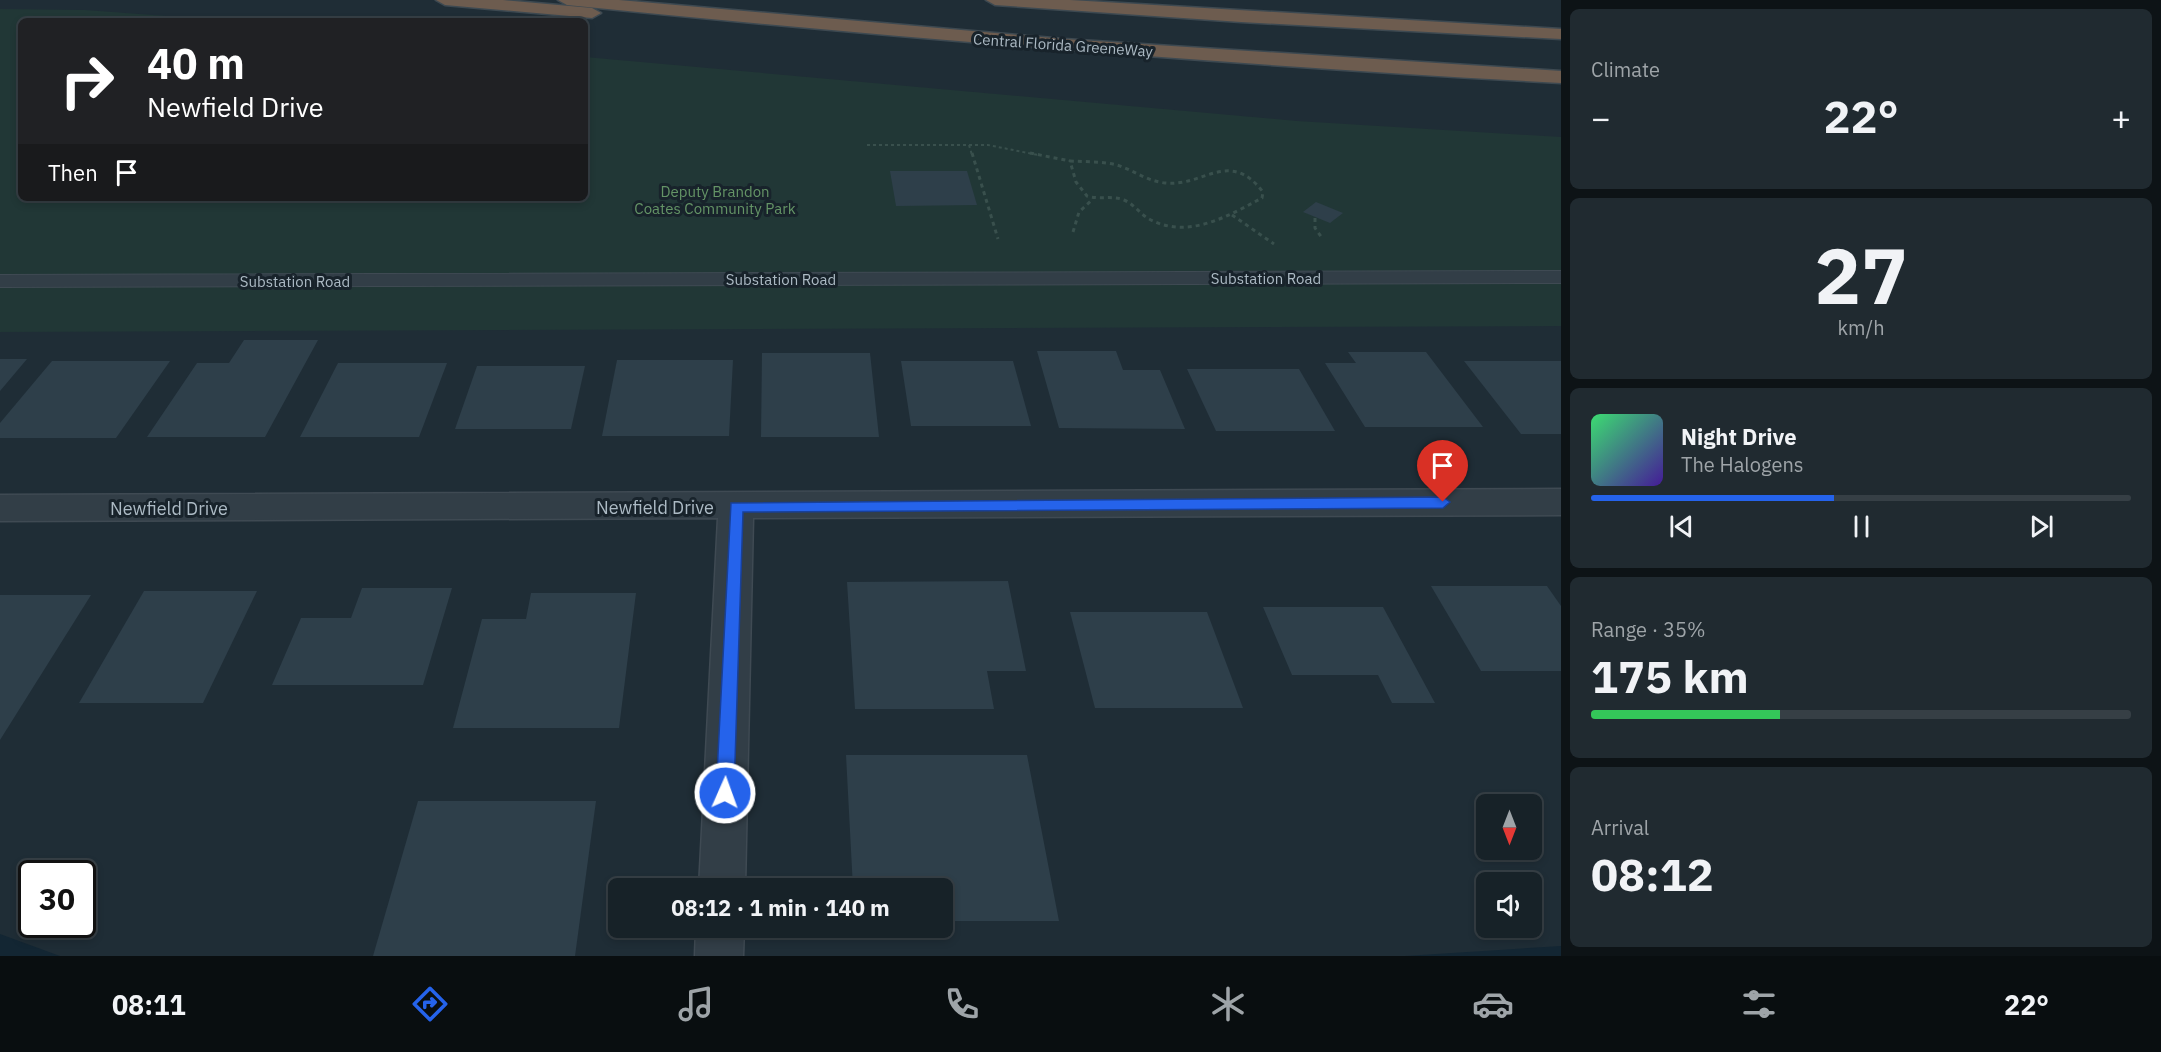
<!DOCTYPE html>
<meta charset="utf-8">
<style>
:root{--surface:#172228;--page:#202a30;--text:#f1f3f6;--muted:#9ea4a8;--line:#363f45;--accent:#2563eb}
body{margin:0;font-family:"IBM Plex Sans",sans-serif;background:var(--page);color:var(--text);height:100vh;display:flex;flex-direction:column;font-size:22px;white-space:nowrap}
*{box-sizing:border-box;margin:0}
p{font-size:20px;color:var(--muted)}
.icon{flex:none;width:33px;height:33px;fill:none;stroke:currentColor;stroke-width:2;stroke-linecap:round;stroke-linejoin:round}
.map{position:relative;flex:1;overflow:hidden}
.sheet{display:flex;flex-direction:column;gap:9px;padding:9px;background:#0d1316;width:600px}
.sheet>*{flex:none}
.top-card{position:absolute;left:18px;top:18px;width:570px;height:183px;border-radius:9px;box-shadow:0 3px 9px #0003,0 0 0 2px var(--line);background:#202124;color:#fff;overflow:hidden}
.needle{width:39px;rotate:180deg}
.buttons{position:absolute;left:1476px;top:794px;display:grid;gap:12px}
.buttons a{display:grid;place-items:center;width:66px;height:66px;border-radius:9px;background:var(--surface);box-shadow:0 3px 9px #0003,0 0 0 2px var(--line);font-size:30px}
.speed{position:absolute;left:18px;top:860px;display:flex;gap:12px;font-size:30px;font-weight:700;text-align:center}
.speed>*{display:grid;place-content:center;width:78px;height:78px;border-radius:50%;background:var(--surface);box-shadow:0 3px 9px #0003,0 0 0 2px var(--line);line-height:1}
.speed .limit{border:3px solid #111;border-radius:9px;background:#fff;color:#111}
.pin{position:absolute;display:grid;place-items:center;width:51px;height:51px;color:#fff;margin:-62px -26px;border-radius:50% 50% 50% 0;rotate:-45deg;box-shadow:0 0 6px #0007}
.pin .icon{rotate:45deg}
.me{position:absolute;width:66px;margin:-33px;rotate:2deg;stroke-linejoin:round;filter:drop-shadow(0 0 4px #0008)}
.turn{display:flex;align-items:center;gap:21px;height:126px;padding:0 30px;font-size:27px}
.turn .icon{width:78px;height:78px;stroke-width:2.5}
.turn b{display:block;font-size:42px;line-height:51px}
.then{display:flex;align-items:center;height:57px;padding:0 30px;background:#0003;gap:12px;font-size:22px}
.big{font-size:45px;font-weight:700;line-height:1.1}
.sheet .card{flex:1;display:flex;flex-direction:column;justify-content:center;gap:9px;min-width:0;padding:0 21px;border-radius:9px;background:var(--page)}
.sheet .dial{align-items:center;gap:0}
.dial b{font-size:78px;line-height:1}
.song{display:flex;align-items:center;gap:18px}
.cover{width:72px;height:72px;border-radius:9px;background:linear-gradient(135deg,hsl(140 70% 55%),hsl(260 70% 35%))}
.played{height:6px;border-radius:3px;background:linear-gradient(90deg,var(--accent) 45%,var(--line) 45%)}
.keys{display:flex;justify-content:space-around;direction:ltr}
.heat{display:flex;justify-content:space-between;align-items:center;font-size:33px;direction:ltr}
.charge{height:9px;border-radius:4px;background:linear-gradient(90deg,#34c759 35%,var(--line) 0)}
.trip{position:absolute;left:608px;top:878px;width:345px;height:60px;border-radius:9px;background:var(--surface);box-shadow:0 3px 9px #0003,0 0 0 2px var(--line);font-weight:700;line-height:60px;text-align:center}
.menu{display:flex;height:96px;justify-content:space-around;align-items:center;background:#090e10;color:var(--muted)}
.menu .icon{width:42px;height:42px}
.menu .current{color:var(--accent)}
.menu b{font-size:27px;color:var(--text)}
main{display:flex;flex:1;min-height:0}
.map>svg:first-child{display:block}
</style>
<main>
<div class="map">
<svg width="1561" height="956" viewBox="0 0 1561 956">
<rect width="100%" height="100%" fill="#1f2d36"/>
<path fill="#213736" d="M0 9 85 10 234 21H21V198H585V57L1297 121 1561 137V326L0 332Z"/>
<g fill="#132633">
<path d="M0 934 60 956H0Z"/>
<path d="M1561 946V956H1405Z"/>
</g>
<g fill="#2e3f4a">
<path d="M890 171H967L977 205 896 206Z"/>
<path d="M1316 202 1343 213 1330 223 1303 212Z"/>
<path d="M244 340H318L265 437H147L197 363H229Z"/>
<path d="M1037 351H1116L1123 370H1160L1185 429 1059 428Z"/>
<path d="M1348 352H1426L1483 427H1365L1325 363H1356Z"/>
<path d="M762 353H870L879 437H761Z"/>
<path d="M0 359H27L0 391Z"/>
<path d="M617 360H733L729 436H602Z"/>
<path d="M52 361H170L116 438H0V423Z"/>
<path d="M901 361H1013L1031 426H911Z"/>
<path d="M1464 361H1561V434H1521Z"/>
<path d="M338 363H447L419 437H300Z"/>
<path d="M477 366H585L571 429H455Z"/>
<path d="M1187 369H1299L1335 431H1216Z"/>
<path d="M1008 581 1026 671H987L994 709H855L847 582Z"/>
<path d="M1431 586H1547L1561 606V671H1481Z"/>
<path d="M362 588H452L423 685H272L301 618H351Z"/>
<path d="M144 591H257L203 703H79Z"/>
<path d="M531 593H636L619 728H453L482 619H526Z"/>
<path d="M0 595H91L0 740Z"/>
<path d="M1263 607H1383L1435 703H1392L1378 675H1292Z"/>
<path d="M1070 612H1207L1243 708H1095Z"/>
<path d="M846 755H1027L1059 921H942V888H853Z"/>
<path d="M418 801H596L575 956H373Z"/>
</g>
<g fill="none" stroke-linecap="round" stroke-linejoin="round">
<g stroke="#3f4a53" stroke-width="2">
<path id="lane" d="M1561 271V283L0 287V275Z"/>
</g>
<g stroke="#3f4a53" stroke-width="3">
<g id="street">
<path d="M1561 489V515L753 518 745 888H699L718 518 0 521V495Z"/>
<path d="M696 927H744L743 956H695Z"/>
</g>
</g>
<g stroke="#3d4951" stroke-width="3">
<g id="highway">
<path d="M436 0H503L592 8 601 13 592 18 445 5Z"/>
<path d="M558 0H619L1064 39 1561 71V83C1229 65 898 38 567 5Z"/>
<path d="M986 0H1070L1561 29V39L1241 22 995 5Z"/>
</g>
</g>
<g stroke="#39504d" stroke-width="2" stroke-dasharray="3 3" stroke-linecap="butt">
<path d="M867 145H988L1038 155"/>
<path d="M969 145 972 155"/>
</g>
<g stroke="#39504d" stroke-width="3" stroke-dasharray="4 4" stroke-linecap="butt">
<path d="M972 153 998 239"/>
<path d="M1030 153 1070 161"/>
<path d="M1070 161C1085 162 1102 161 1117 165 1133 170 1147 181 1165 183 1204 187 1229 148 1263 192L1262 198C1228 216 1188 240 1149 219 1140 214 1134 204 1124 200 1112 195 1099 200 1087 196L1076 182Z"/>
<path d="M1232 215 1274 244"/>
<path d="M1315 218V228L1322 238"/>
<path d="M1073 232 1079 212 1093 199"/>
</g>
<use href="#lane" fill="#323e47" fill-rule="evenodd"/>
<use href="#street" fill="#323e47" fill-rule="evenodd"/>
<use href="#highway" fill="#6d5c4f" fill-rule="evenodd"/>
</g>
<path fill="#2563eb" stroke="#184099" stroke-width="1.5" d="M1443 497 1450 502 1443 508 743 512 734 793 731 799 725 802 719 799 716 793 731 503Z"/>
<g text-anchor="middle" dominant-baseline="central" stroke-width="6" stroke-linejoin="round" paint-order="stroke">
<g font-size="15" fill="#acbac4" stroke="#18232b">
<text transform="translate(1063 45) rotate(4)">Central Florida GreeneWay</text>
<text x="1266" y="278">Substation Road</text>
<text x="781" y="279">Substation Road</text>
<text x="295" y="281">Substation Road</text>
</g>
<g font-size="15" fill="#649466" stroke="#18232b">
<text x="715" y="191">Deputy Brandon<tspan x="715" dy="17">Coates Community Park</tspan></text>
</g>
<g font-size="18" fill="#acbac4" stroke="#18232b">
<text x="655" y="507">Newfield Drive</text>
<text x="169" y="508">Newfield Drive</text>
</g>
</g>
</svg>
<div class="buttons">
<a><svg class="needle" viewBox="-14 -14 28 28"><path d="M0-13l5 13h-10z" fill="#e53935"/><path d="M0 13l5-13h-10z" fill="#9ea4a8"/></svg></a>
<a><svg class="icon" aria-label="sound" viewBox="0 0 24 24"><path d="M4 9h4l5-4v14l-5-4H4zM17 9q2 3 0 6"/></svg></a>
</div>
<div class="speed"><div class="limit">30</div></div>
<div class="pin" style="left:1443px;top:502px;background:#d93025"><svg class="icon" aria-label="arrive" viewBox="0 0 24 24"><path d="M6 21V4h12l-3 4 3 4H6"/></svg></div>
<svg class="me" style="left:725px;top:793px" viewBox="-20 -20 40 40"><circle r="17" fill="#2563eb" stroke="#fff" stroke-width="3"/><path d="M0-11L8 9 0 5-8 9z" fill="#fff"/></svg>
<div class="trip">08:12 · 1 min · 140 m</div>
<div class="top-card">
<div class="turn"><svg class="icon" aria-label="right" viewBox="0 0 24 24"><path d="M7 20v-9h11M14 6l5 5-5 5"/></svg><div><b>40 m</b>Newfield Drive</div></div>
<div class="then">Then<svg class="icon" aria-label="arrive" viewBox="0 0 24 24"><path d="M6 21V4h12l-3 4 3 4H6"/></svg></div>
</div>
</div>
<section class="sheet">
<div class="card"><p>Climate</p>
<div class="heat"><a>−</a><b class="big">22°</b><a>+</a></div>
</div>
<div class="card dial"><b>27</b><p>km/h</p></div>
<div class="card">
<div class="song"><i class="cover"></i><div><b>Night Drive</b><p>The Halogens</p></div></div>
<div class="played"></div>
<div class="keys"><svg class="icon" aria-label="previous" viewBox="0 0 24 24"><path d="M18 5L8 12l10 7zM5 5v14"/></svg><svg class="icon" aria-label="pause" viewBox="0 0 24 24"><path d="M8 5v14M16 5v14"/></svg><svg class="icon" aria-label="next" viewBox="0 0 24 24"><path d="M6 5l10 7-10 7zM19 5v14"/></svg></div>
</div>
<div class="card"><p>Range · 35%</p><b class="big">175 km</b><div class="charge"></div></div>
<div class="card"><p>Arrival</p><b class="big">08:12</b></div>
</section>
</main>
<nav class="menu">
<b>08:11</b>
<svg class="icon current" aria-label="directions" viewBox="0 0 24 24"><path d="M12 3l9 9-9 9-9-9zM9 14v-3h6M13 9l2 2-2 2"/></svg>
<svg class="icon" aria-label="music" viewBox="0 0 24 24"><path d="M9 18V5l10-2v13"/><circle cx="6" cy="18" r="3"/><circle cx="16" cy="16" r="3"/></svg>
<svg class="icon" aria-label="phone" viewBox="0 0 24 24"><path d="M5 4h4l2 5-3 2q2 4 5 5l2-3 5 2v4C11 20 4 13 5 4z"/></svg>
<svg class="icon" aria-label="climate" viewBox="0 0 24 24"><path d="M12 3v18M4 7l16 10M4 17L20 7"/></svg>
<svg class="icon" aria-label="car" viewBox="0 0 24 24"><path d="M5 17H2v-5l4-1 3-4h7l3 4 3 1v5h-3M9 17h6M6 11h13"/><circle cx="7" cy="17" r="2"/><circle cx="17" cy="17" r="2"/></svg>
<svg class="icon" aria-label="filters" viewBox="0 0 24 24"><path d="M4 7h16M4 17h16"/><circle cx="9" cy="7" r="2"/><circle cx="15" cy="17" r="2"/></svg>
<b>22°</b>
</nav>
